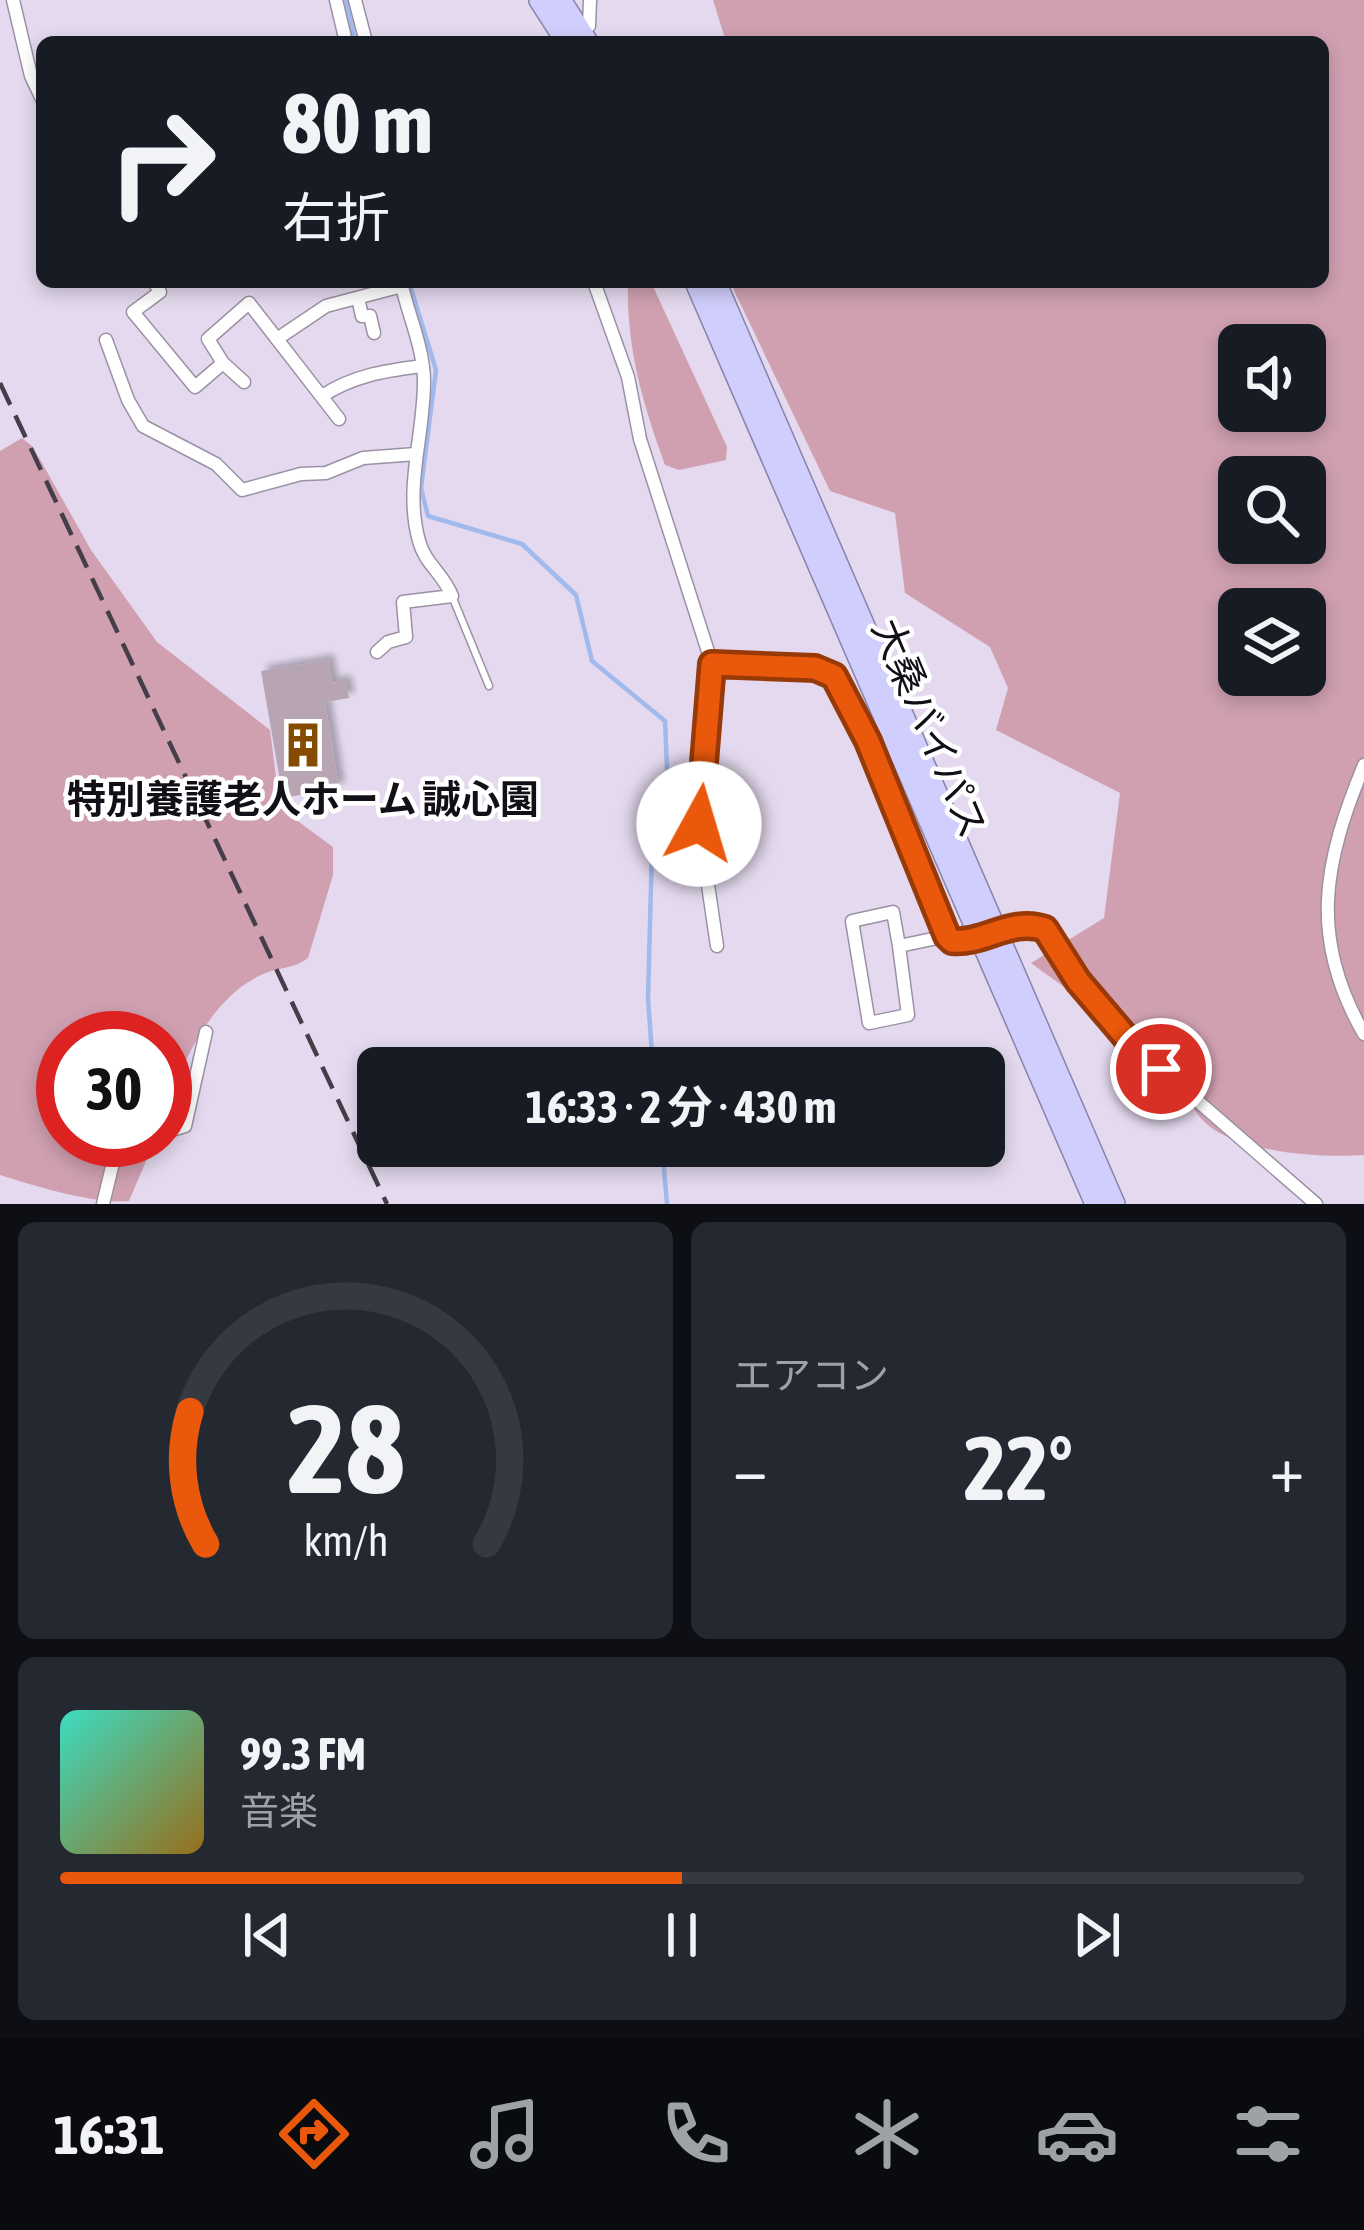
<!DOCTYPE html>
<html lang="ja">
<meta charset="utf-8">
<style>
:root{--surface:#171b24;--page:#242831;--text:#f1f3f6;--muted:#9ea1a6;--line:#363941;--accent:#ea580c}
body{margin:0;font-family:"Asap Condensed","Noto Sans JP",sans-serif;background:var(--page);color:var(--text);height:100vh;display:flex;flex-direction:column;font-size:45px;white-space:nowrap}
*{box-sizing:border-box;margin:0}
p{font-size:39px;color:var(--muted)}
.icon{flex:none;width:66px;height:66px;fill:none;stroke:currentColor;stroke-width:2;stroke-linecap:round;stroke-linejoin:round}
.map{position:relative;height:1204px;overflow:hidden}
.drawer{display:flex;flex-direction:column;gap:18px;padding:18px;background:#0d0f14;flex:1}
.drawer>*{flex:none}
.guide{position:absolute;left:36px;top:36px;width:1293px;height:252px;border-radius:18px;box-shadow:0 6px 18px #0003;background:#171b24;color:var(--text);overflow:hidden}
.fabs{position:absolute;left:1218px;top:324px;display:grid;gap:24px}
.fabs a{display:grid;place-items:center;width:108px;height:108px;border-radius:18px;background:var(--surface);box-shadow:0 6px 18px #0003;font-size:60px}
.speed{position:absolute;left:36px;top:1011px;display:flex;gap:24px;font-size:60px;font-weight:700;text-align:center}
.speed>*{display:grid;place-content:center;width:156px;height:156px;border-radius:50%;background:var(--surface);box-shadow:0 6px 18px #0003;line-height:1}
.speed .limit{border:18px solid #d22;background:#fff;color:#111}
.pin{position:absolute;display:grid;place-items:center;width:102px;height:102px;color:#fff;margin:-51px;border:6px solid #fff;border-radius:50%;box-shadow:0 3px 12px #0007}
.me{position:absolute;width:132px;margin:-66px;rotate:6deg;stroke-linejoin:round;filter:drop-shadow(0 0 9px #0008)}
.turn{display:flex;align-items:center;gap:42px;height:252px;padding:0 48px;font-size:54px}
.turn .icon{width:156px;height:156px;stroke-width:2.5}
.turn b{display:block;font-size:84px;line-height:102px}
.big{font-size:90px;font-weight:700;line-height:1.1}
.drawer .widget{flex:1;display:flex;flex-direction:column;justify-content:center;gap:18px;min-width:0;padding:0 42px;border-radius:18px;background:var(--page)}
.drawer .dial{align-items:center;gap:0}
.dial svg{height:312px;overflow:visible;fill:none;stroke:var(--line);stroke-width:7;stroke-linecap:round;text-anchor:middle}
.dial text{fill:var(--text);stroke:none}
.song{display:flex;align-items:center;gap:36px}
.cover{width:144px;height:144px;border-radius:18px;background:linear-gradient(135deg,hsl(170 70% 55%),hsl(40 70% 35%))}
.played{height:12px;border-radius:6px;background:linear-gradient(90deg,var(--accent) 50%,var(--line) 50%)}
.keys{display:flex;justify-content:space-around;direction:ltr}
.heat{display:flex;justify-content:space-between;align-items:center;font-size:66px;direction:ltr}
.drawer .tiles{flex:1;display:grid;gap:18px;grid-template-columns:1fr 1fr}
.widget:last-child{grid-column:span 2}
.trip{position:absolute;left:357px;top:1047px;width:648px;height:120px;border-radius:18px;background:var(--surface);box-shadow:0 6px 18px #0003;font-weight:700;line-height:120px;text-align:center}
.tabs{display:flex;height:192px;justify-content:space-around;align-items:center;background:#090b0e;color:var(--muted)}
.tabs .icon{width:84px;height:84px}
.tabs .selected{color:var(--accent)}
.tabs b{font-size:54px;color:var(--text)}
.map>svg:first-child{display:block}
</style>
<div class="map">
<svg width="1364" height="1204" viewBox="0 0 1364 1204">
<defs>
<filter id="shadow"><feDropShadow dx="6" dy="-6" stdDeviation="3" flood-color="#0004"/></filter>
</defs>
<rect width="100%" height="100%" fill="#e4d9ee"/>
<g fill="#d0a0b1" fill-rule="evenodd">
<path d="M713 0H1364V1155C1322 1158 1243 1153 1209 1126 1189 1110 1184 1082 1166 1065 1126 1027 1075 996 1031 963L1104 918 1120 793 996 730 1008 688 990 647 905 593 895 513 830 491 730 282H1323V42H726ZM1239 345H1305V411H1239ZM1239 477H1305V543H1239ZM1239 609H1305V675H1239Z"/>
<path d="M628 282H651L727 447 726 460 679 470 665 465C643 405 626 347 628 282Z"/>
<path d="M22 438 33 447 91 550 157 642 270 730 280 808 333 847V875L308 958C294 969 279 967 263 974 211 997 183 1061 165 1111V1038H63V1140H155L129 1201C93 1204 35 1186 0 1175V451Z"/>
</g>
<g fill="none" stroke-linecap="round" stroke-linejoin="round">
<g stroke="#a0baed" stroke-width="4.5">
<path d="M346 0 355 42"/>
<path d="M409 282 436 370 421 488 428 516 522 544 576 595 592 661 665 721 668 792 652 848 648 998 653 1068"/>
<path d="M662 1146 667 1204"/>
</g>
</g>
<path fill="#b8a5b4" filter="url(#shadow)" d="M328 660 332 683 345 681 349 698 325 702 339 788 283 798 261 671Z"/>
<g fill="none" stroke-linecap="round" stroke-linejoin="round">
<g stroke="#9b91a4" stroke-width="9">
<path id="service" d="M452 596 489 686"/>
</g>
<g stroke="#9b91a4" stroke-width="15">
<g id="minor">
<path d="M13 0 31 76 42 99"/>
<path d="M336 0 346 42"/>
<path d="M355 0 366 42"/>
<path d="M581 32 589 26 590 0"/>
<path d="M154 282 160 292 133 312 195 387 223 363"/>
<path d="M594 282 628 377 640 439 712 664 699 824 717 946"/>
<path d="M358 298 362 316H370L374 333"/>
<path d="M277 339 326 306 402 286"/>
<path d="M106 340 128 400 143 426 216 464 242 490 301 474 326 473 363 458 416 454"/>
<path d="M244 382 223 363 208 339 249 303 339 419"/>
<path d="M322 396C354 375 385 371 422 366"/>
<path d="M377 652 388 642 406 637 403 602 452 596C443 573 425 564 419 541 404 488 424 436 424 382 424 348 408 315 401 282"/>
<path d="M712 664 815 669 834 676 849 698 952 941C985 944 1011 917 1045 929L1078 981 1130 1042 1316 1204"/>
<path d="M1364 765C1324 862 1308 937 1364 1034"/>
<path d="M899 946 908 1015 869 1023 852 921 893 912 899 946 947 936"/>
<path d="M165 1132 185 1126 206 1032"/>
<path d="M103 1204 117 1146 138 1140"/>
</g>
</g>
<g stroke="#8683ac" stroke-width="24">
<g id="trunk">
<path d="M540 0 567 42"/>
<path d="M560 0 587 42"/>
<path d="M696 282 1096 1204"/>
<path d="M715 282 1114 1204"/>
</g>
</g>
<use href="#service" stroke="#fff" stroke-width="6"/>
<use href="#minor" stroke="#fff" stroke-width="12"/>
<use href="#trunk" stroke="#d0cefc" stroke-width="21"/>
<path stroke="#443e49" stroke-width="4.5" stroke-dasharray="24 12" stroke-linecap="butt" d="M0 383 387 1204"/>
</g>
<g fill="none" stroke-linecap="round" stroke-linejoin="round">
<g stroke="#983908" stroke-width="30">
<path id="route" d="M699 824 712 664 815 668 834 676 868 741 947 936 952 941C985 944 1011 917 1045 929L1078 981 1130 1042 1161 1069"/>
</g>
<use href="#route" stroke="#ea580c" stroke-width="21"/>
</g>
<defs>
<g id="building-bare" transform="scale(3.6)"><path d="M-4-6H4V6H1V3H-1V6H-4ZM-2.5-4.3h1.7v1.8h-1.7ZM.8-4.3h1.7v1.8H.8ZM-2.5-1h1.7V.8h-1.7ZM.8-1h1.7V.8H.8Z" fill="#854c00" stroke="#fff" stroke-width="2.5" paint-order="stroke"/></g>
</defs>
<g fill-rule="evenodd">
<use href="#building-bare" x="303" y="745"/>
</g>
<g text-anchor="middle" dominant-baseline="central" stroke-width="9" stroke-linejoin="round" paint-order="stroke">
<g font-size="39" fill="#130f16" stroke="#fff">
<text transform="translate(930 728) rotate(67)">大桑バイパス</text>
</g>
<g font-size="39" font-weight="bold" fill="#130f16" stroke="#fff">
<text x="303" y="799">特別養護老人ホーム 誠心園</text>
</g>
</g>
</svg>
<div class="fabs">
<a><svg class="icon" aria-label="sound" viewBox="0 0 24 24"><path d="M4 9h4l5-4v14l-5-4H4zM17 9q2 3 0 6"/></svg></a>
<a><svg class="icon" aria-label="search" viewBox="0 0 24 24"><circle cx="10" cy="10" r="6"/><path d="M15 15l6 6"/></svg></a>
<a><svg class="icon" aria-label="layers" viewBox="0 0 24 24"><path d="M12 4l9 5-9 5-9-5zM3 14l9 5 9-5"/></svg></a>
</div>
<div class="speed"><div class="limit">30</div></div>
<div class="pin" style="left:1161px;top:1069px;background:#d93025"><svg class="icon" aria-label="arrive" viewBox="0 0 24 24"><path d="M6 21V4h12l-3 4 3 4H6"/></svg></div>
<svg class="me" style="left:699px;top:824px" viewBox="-20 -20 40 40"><circle r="19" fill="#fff"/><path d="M0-13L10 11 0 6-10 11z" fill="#ea580c"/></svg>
<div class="trip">16:33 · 2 分 · 430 m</div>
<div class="guide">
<div class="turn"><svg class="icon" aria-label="right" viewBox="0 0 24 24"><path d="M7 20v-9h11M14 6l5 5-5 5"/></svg><div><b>80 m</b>右折</div></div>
</div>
</div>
<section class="drawer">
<div class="tiles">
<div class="widget dial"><svg viewBox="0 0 100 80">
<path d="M14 69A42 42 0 1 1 86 69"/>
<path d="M14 69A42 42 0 0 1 10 35" stroke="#ea580c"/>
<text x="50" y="56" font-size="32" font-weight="700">28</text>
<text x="50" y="72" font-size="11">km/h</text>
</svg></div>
<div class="widget"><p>エアコン</p>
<div class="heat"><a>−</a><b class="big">22°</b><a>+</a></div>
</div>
<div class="widget">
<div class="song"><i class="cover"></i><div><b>99.3 FM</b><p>音楽</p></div></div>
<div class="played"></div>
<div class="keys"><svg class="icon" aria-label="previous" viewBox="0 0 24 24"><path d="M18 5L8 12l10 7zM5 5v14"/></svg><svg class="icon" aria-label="pause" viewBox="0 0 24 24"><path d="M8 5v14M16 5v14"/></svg><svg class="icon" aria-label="next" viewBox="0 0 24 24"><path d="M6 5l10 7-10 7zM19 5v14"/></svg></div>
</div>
</div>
</section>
<nav class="tabs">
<b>16:31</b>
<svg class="icon selected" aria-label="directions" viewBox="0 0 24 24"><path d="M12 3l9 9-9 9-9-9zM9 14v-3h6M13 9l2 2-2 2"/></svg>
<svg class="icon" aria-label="music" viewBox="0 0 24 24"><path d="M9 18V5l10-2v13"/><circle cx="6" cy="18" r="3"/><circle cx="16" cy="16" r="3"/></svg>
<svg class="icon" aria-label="phone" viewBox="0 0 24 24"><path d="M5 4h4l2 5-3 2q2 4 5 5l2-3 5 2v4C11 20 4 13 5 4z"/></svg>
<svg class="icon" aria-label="climate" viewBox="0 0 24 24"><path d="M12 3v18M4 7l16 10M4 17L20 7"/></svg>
<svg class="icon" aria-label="car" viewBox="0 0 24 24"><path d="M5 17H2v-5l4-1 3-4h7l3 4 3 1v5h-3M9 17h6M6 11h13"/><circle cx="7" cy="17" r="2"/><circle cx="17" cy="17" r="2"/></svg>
<svg class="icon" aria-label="filters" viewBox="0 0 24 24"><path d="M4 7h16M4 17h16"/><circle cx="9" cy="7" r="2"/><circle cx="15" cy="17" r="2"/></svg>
</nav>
